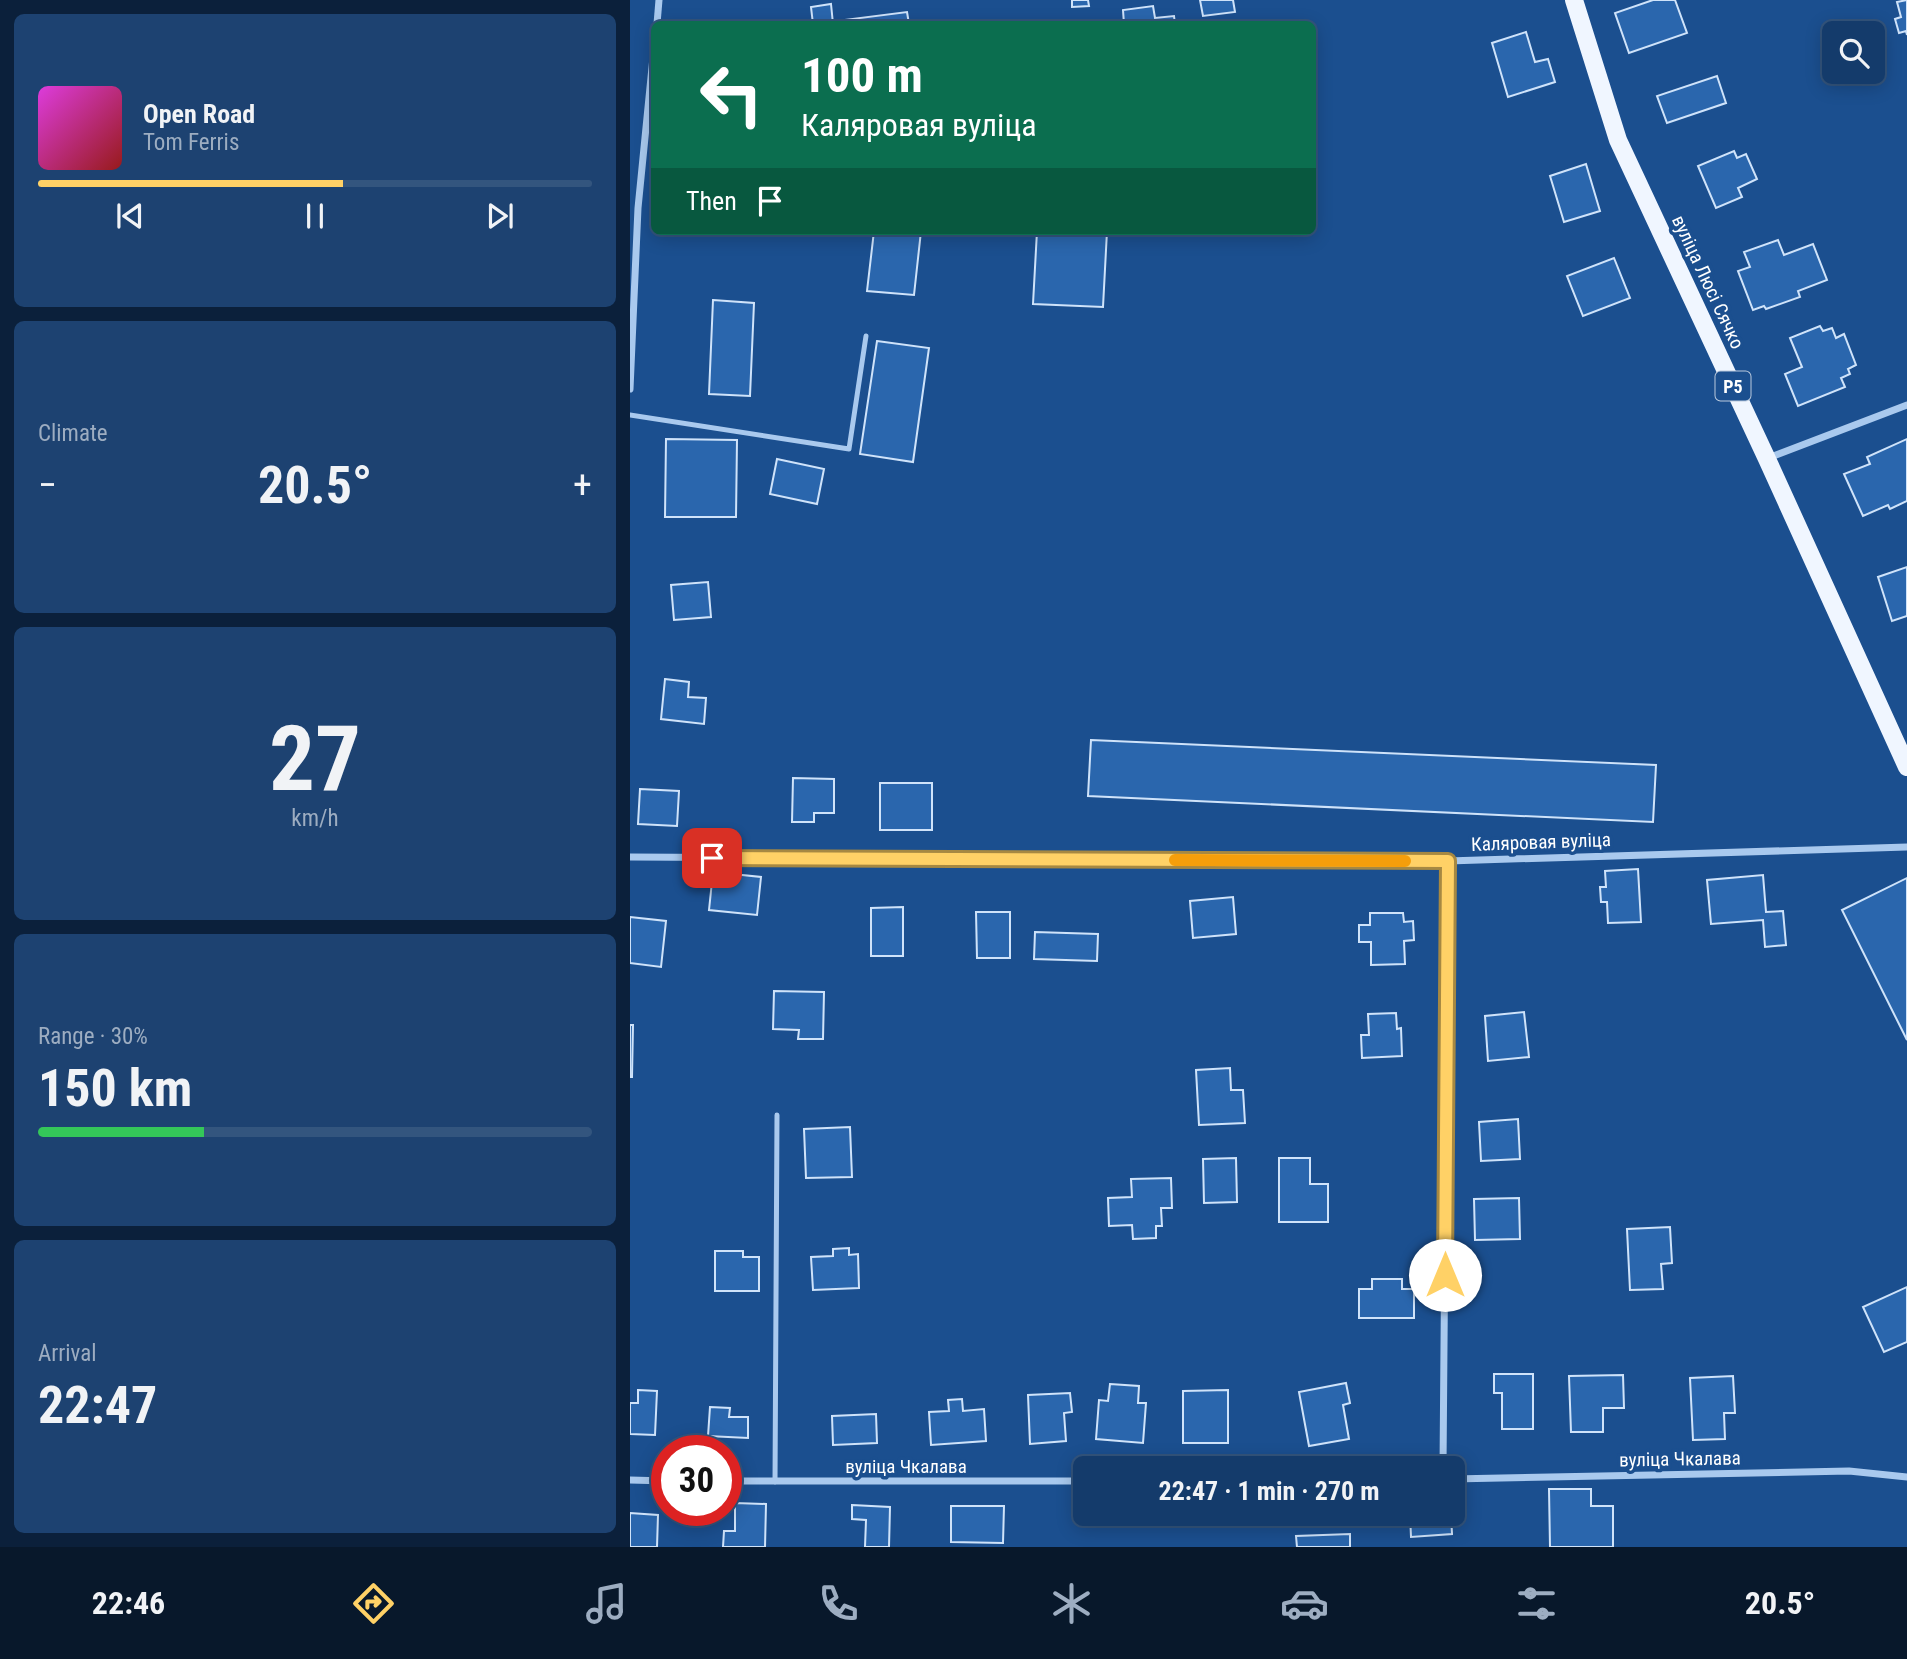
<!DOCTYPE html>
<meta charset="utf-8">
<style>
:root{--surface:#143b6b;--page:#1d4271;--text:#f1f3f6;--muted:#9dadc1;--line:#33557e;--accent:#ffd166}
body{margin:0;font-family:"Roboto Condensed",sans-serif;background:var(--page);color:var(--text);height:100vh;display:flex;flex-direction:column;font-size:26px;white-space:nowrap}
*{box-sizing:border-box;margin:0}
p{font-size:23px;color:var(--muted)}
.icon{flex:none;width:38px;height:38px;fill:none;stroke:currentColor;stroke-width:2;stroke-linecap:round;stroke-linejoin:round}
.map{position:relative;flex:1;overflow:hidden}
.drawer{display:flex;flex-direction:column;gap:14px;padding:14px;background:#0b203b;width:630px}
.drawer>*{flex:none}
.banner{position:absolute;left:21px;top:21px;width:665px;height:214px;border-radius:10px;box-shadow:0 4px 18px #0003,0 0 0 2px var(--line);background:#0b6e4f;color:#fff;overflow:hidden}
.tools{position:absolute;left:1192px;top:21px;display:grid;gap:14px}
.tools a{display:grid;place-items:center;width:63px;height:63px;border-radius:10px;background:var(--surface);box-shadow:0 4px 18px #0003,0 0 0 2px var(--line);font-size:35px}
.speed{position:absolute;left:21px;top:1435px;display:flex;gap:14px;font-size:35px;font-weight:700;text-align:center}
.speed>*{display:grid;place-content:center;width:91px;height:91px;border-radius:50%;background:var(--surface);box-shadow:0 4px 18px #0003,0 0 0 2px var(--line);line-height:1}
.speed .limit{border:10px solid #d22;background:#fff;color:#111}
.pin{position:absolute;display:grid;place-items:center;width:60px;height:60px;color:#fff;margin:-30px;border-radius:14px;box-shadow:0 4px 10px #0006}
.me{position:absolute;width:77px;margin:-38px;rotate:0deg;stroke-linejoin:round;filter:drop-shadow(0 0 5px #0008)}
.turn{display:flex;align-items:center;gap:24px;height:147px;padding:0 35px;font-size:32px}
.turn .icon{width:91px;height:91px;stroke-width:2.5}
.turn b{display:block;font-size:49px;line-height:60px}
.then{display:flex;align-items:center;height:66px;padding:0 35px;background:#0003;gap:14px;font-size:26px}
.big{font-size:52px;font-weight:700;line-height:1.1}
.drawer .tile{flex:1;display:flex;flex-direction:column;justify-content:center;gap:10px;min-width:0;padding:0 24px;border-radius:10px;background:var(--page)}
.drawer .dial{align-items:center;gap:0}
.dial b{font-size:91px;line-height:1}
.song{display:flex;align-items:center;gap:21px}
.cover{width:84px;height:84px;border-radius:10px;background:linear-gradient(135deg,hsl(300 70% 55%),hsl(0 70% 35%))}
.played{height:7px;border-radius:4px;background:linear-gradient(90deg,var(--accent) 55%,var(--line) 55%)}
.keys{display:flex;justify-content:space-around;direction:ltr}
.heat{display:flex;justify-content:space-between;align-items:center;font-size:38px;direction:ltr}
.charge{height:10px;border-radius:5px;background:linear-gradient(90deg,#34c759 30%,var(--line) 0)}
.trip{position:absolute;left:443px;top:1456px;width:392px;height:70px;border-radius:10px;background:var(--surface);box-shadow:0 4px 18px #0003,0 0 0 2px var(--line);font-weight:700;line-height:70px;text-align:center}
.menu{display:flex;height:112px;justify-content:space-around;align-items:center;background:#08182b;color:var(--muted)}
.menu .icon{width:49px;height:49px}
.menu .selected{color:var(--accent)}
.menu b{font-size:32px;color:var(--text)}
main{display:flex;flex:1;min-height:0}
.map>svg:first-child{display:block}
</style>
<main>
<section class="drawer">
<div class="tile">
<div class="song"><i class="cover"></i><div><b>Open Road</b><p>Tom Ferris</p></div></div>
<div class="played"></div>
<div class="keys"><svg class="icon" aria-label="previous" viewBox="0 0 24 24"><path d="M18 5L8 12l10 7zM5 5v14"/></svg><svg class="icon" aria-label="pause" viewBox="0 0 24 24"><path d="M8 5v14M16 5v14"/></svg><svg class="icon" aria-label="next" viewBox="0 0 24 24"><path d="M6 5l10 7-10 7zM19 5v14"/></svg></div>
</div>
<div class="tile"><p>Climate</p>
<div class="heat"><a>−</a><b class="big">20.5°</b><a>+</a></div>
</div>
<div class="tile dial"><b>27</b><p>km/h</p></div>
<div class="tile"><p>Range · 30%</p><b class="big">150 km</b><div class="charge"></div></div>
<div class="tile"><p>Arrival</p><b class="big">22:47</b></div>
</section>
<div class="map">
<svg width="1277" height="1547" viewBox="0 0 1277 1547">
<rect width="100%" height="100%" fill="#1b4f8f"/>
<g fill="#2a66ad" stroke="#cfe3fa" stroke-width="2">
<path d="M442 0H458L459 6 442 7Z"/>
<path d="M570 0H603L605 12 573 16Z"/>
<path d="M1023 0H1045L1057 33 999 53 985 13Z"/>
<path d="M1277 0V35L1276 31 1269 33 1265 19 1271 17 1267 2Z"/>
<path d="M201 4 203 24H183L181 7Z"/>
<path d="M523 6 525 18 544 16 545 24H494L493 10Z"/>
<path d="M277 12 279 24H215L214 20Z"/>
<path d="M896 32 905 62 918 59 925 82 878 97 862 43Z"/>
<path d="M1087 76 1096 103 1037 123 1027 96Z"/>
<path d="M1104 151 1107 158 1116 154 1127 179 1108 188 1112 197 1086 208 1068 166Z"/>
<path d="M956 164 970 211 934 222 920 176Z"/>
<path d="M244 231H291L284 295 237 291Z"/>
<path d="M407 231H477L473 307 403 304Z"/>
<path d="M1148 240 1154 255 1183 244 1197 280 1168 291 1170 297 1136 309 1134 306 1123 310 1108 271 1120 267 1114 252Z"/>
<path d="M984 258 1000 298 953 316 937 276Z"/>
<path d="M83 300 124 303 120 396 79 394Z"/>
<path d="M1190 326 1193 331 1202 328 1206 338 1214 334 1226 365 1218 369 1220 374 1211 378 1215 387 1168 406 1155 374 1172 367 1160 338Z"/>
<path d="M247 341 299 348 283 462 230 454Z"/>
<path d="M36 439 107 440 106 517H35Z"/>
<path d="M1277 439V501L1260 509 1258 505 1233 516 1214 474 1240 464 1237 457Z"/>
<path d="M147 459 194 469 187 504 140 494Z"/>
<path d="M1277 567V616L1262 621 1248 577Z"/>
<path d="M78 582 81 617 44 620 41 585Z"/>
<path d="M35 679 59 682 58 697 76 698 74 724 31 719Z"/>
<path d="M461 740 1026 765 1023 822 458 796Z"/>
<path d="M163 778 204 779V813H184V822H162Z"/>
<rect x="250" y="783" width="52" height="47"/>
<path d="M10 789 49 791 47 826 8 824Z"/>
<path d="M1008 869 1011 922 978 923 977 902H971L970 887H976L975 871Z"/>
<path d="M83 872 131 877 127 915 79 910Z"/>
<path d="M1133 875 1136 912 1153 911 1156 945 1135 947 1133 920 1081 924 1077 880Z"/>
<path d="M1277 878V1040L1212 910Z"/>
<path d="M603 897 606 934 563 938 560 901Z"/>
<path d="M273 907V956H241V908Z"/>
<path d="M346 912H380V958H347Z"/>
<path d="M740 913H773L774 922 783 921 784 940 774 941 775 964 741 965V942H729V925H740Z"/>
<path d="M0 917 36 921 31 967 0 963Z"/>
<path d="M405 932 468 934 467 961 404 959Z"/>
<path d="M144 991 194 992 193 1039H168L169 1030 143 1029Z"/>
<path d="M894 1012 899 1057 858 1061 855 1016Z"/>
<path d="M766 1013 767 1029 771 1028 772 1056 732 1058 731 1035H739L738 1014Z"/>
<path d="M0 1025H3L2 1077H0Z"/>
<path d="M600 1068 601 1090H613L615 1123 569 1125 566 1070Z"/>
<path d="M888 1119 890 1159 851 1161 849 1122Z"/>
<path d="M220 1127 222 1177 176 1178 174 1129Z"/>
<path d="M606 1158 607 1202 574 1203 573 1159Z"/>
<path d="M649 1158H680V1184H698V1222H649Z"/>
<path d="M541 1178 542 1208H531L532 1226H526V1238L503 1239 502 1225 479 1226 478 1198 502 1197 501 1179Z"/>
<path d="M889 1198 890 1239 845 1240 844 1199Z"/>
<path d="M1040 1227 1042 1263 1031 1264 1033 1289 1000 1290 997 1229Z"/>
<path d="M219 1248V1255L228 1254 229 1288 183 1290 181 1257 203 1256V1249Z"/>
<path d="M85 1251H113V1257H129V1291H85Z"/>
<path d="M742 1279H772V1289H784V1318H729V1289H742Z"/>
<path d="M1277 1287V1342L1254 1352 1233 1307Z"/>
<path d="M864 1374H903V1429H872V1393H864Z"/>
<path d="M993 1375 994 1408H973V1432H941L939 1376Z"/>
<path d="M1103 1376 1105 1413H1094L1095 1439 1063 1440 1060 1378Z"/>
<path d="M716 1383 720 1403 713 1405 719 1439 679 1446 669 1392Z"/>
<path d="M480 1384 509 1386 508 1403H516L513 1443 466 1439 469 1400 478 1401Z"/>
<path d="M8 1390 27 1391 25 1435 0 1434V1403H8Z"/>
<path d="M598 1390V1443H553V1391Z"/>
<path d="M440 1393 442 1412 434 1413 436 1441 400 1444 398 1395Z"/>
<path d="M332 1399 333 1411 354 1409 356 1441 301 1445 299 1412 319 1411 318 1400Z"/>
<path d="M80 1407 100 1408 99 1417H118V1438L78 1436Z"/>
<path d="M246 1414 247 1443 203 1445 202 1416Z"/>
<path d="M919 1489H961V1506H983V1547H920Z"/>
<path d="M105 1503 136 1504 135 1547H93L94 1531H105Z"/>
<path d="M222 1505 260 1507 259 1547H235L236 1520 222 1519Z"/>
<path d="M321 1506H374L373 1543 321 1542Z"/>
<path d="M0 1513 28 1515 27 1547H0Z"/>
<path d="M780 1514H821L822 1534 781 1537Z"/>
<path d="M720 1534V1547H667L666 1536Z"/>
</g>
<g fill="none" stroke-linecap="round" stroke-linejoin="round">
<g stroke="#a9c9ee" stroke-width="5">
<path d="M0 415 219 449 236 336"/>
<path d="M145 1482 147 1115"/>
</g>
<g stroke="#a9c9ee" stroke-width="7">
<path d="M27 24 29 0"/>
<path d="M0 389 8 208 24 47"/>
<path d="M1138 458 1277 405"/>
<path d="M0 857 818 861 1277 847"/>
<path d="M813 1468 818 861"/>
<path d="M822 1479 1219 1471 1277 1477"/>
<path d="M0 1480 37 1481"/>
<path d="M96 1481H455"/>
</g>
<path stroke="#f0f6ff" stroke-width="18" d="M944 0 988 140 1137 459 1277 767"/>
</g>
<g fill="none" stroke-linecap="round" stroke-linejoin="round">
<g stroke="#a68842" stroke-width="18">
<path id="route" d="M82 858 818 861 815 1275"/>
</g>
<use href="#route" stroke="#ffd166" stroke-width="12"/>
<path stroke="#f59e0b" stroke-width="12" d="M545 860 775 861"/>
</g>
<g text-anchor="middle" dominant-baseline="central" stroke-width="7" stroke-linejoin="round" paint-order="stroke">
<rect fill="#1b4f8f" stroke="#bbcadd" stroke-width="2" x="1085.5" y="371.5" width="35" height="29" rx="5"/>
<g font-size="18" font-weight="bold" fill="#fff">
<text x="1103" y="386">Р5</text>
</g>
<g font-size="19" fill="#fff" stroke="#1b4f8f">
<text transform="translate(1078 282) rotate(65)">вуліца Люсі Сячко</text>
<text transform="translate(911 842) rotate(-2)">Каляровая вуліца</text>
<text transform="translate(1050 1459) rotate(-1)">вуліца Чкалава</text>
<text x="276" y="1466">вуліца Чкалава</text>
</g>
</g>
</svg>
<div class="tools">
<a><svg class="icon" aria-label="search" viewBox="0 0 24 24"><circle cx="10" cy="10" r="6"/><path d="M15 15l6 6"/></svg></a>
</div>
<div class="speed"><div class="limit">30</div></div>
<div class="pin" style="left:82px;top:858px;background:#d93025"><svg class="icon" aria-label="arrive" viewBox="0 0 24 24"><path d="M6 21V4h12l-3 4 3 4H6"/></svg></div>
<svg class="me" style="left:815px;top:1275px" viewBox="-20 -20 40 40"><circle r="19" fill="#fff"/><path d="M0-13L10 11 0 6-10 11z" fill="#ffd166"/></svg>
<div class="trip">22:47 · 1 min · 270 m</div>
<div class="banner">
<div class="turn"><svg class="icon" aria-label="left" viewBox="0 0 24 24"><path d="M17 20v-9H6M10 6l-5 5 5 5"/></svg><div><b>100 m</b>Каляровая вуліца</div></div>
<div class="then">Then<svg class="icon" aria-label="arrive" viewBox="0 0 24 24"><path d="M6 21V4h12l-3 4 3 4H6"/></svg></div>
</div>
</div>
</main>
<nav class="menu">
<b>22:46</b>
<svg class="icon selected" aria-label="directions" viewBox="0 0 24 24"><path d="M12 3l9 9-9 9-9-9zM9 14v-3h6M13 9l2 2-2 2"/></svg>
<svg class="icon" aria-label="music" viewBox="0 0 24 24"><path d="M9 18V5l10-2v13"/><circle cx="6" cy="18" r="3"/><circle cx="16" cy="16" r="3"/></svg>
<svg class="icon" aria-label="phone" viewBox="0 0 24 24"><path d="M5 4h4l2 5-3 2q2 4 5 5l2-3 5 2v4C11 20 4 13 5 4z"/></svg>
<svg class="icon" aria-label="climate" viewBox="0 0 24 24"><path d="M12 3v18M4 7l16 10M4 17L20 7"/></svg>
<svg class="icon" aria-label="car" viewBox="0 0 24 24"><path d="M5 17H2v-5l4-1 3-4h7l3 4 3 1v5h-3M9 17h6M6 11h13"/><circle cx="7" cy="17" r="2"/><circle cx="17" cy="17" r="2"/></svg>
<svg class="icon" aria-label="filters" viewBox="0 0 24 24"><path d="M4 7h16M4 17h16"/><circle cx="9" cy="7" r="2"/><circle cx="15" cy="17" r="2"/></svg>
<b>20.5°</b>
</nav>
